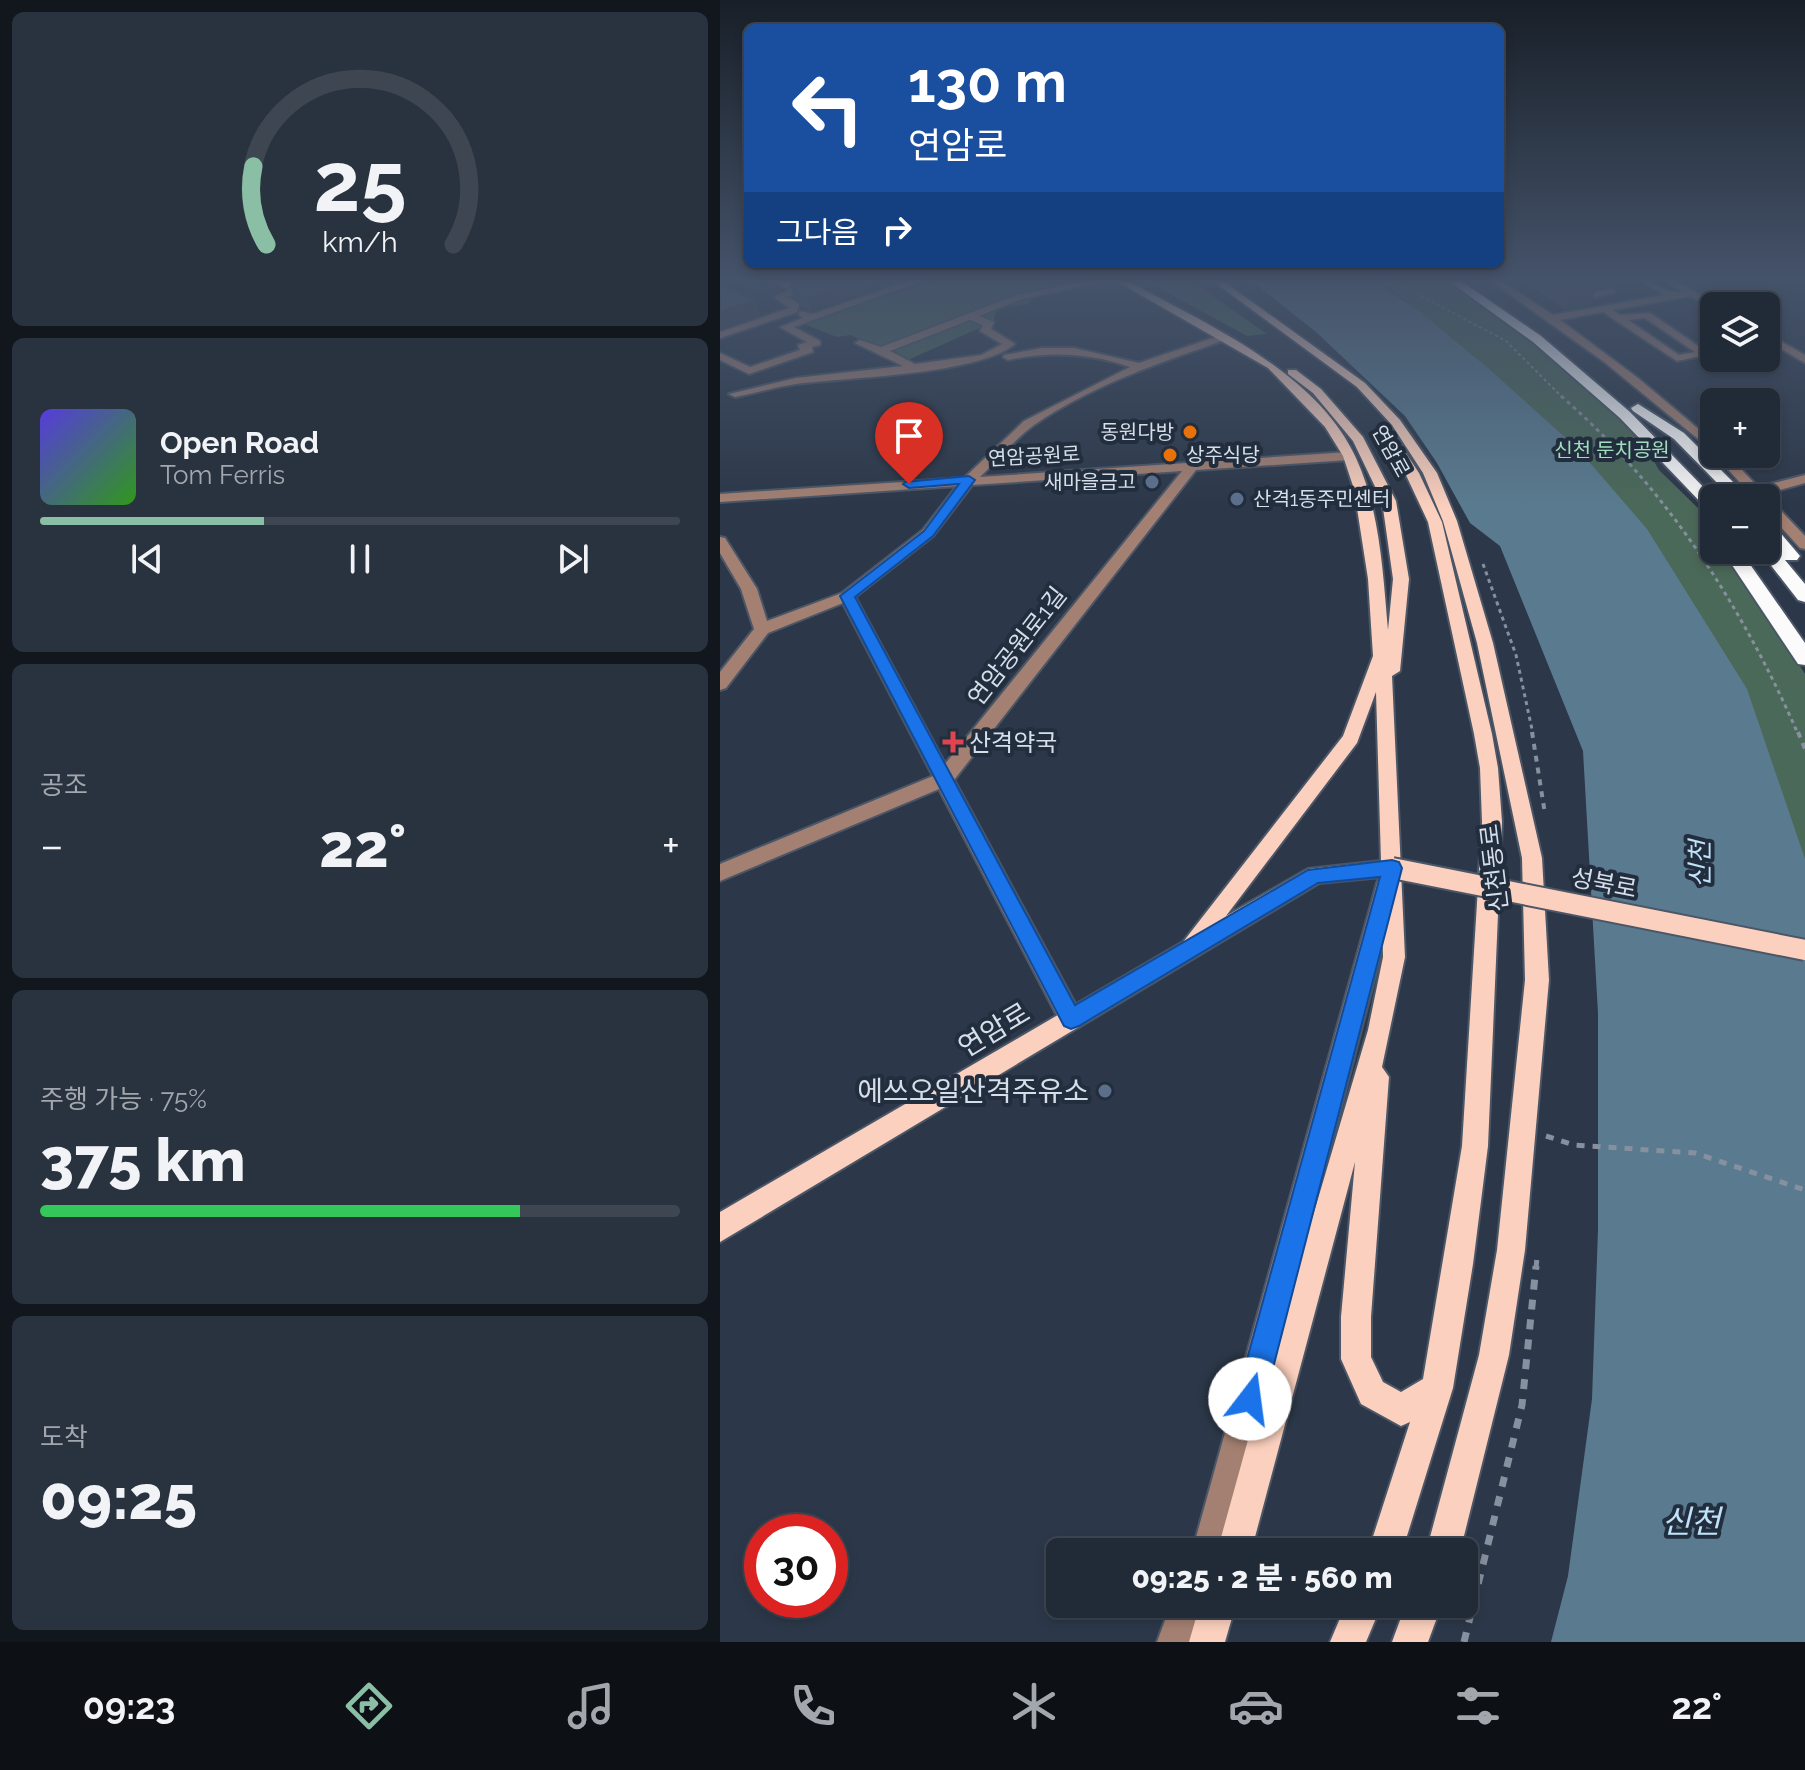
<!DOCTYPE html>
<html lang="ko">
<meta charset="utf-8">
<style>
:root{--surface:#212a37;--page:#29323f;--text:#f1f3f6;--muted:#a2a7ad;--line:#3e4652;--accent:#8abfa5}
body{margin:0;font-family:Raleway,"Noto Sans KR",sans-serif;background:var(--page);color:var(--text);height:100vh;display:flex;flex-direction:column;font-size:30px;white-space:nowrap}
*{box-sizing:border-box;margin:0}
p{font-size:26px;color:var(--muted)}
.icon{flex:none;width:44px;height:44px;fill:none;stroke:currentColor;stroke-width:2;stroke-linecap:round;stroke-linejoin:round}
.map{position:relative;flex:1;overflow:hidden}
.panel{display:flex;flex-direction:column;gap:12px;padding:12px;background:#12171e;width:720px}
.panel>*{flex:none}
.banner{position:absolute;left:24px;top:24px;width:760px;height:244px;border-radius:12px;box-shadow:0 4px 12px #0003,0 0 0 2px var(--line);background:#1a4fa0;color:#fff;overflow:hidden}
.controls{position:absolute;left:980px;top:292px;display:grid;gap:16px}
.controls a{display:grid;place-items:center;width:80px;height:80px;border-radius:12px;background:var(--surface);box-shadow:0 4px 12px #0003,0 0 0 2px var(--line);font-size:40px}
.speed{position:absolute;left:24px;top:1514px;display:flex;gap:16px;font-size:40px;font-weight:700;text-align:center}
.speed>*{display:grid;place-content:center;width:104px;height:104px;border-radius:50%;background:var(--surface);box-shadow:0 4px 12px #0003,0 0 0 2px var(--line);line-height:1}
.speed .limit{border:12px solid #d22;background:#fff;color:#111}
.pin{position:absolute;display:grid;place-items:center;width:68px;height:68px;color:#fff;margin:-82px -34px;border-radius:50% 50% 50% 0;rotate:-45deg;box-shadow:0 0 8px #0007}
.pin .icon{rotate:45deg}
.me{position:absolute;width:88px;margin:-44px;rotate:15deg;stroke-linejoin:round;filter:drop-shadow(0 0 6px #0008)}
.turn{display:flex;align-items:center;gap:28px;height:168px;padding:0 32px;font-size:36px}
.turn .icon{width:104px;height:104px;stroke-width:2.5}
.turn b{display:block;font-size:56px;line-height:68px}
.then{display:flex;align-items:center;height:76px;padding:0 32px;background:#0003;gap:16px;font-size:30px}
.big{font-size:60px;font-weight:800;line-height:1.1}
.panel .widget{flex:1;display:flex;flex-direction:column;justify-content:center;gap:12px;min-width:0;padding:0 28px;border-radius:12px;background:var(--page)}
.panel .dial{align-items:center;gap:0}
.dial svg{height:208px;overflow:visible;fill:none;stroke:var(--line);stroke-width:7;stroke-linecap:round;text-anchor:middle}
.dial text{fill:var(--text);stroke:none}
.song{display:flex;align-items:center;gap:24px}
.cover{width:96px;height:96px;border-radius:12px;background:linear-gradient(135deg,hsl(250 70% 55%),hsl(110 70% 35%))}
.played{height:8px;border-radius:4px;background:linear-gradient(90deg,var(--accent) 35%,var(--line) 35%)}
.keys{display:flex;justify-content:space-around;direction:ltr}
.heat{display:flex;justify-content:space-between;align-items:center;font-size:44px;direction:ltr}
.charge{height:12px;border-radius:6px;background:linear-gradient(90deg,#34c759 75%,var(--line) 0)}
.trip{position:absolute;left:326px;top:1538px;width:432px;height:80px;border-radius:12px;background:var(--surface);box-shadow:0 4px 12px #0003,0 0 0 2px var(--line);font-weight:800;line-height:80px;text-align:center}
.tab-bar{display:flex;height:128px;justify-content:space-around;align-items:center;background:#0d1116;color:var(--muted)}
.tab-bar .icon{width:56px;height:56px}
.tab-bar .on{color:var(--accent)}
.tab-bar b{font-size:36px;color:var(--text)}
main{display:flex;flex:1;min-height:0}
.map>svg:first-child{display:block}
</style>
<main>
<section class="panel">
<div class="widget dial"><svg viewBox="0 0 100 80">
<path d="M14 69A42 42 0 1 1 86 69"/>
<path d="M14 69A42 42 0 0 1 9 39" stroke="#8abfa5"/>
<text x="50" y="56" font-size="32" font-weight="700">25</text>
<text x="50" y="72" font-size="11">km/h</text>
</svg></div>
<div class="widget">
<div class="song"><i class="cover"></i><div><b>Open Road</b><p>Tom Ferris</p></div></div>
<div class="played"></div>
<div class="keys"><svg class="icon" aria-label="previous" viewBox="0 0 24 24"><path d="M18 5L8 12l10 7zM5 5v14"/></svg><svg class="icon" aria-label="pause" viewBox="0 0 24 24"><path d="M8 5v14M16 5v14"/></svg><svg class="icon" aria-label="next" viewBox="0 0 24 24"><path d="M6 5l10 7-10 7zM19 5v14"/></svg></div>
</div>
<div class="widget"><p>공조</p>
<div class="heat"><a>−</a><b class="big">22°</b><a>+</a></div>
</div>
<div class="widget"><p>주행 가능 · 75%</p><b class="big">375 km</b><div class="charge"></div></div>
<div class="widget"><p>도착</p><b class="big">09:25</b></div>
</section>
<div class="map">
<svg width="1085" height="1642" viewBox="0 0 1085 1642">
<rect width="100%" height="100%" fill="#2c3849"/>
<g fill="#4b6959">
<path d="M254 279H338L324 283 336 290 313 298 308 304 277 309 273 322 188 360 130 335 117 337 81 323 204 284Z"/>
<path d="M423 279H469L547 334 527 336Z"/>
<path d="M656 279H727L819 343 916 430 939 470 984 514 994 536V550H1004L1037 596 1085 674V860L696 309Z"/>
</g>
<path fill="#5a7b8f" d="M529 279H652L699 311 768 368 858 449 927 529 1027 689 1085 859V1642H831L848 1576 872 1399 878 1230V1013L863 751 780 546 750 523 717 463 685 416 596 332Z"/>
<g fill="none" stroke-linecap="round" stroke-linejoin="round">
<g stroke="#4b5666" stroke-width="4">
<g id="minor">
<path d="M46 279H59L82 288V292L67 297 79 304 77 312 0 338V332L70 308 54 297 70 290Z"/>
<path d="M194 279H207L74 327 100 341V345L92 347 93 352 29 374 0 360V353L30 367 80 350 78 345 87 342 60 327 83 318 79 315V311L93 314Z"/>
<path d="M377 279H396L302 299 259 316 274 322 271 329 295 344C258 375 128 377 76 384 56 387 35 393 15 397L9 394 76 378 183 366 135 343 140 340 161 347 297 295ZM250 320 263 325 260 331 282 344 261 355 195 364 170 351Z"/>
<path d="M768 279H778L833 315 944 295 918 279C934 279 947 295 962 292L942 279H953L997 304 999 306 991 308 970 296 893 310 900 315 930 313 990 354 957 361 883 312 840 320 918 378 994 442V452L883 361ZM925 318 975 352 959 355 908 320Z"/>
<path d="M835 279H846L869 293 891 289 896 292 867 299Z"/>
<path d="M1046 333 1085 355V363L1046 340Z"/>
<path d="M504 334 508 335V339C442 362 372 385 314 425 295 439 277 460 260 477L629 452 635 456 629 460 476 470 234 780 359 1011 363 1019 359 1027 351 1030 343 1027 219 789 0 881V864L213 776 123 603 48 633 6 688 0 690V672L34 629 21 589 0 553V537L5 538 37 589 47 621 122 593 203 530 237 486 0 502V494L244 478 304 421 410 367C369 353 330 351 288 360L283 357 284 355 322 348H354L419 363ZM462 471 225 764 135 597 213 536 252 485Z"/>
<path d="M994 454H1007L1038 487 1085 475V483L1045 494 1085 536V549L1080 548 1046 511V498H1034Z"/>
<path d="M668 874 676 877 679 883 506 1552H472L657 883 660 877Z"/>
<path d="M451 1604H487L473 1642H437Z"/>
</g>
</g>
<g stroke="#4b5666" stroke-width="4">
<g id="major">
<path d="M393 279H404C483 323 596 370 636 458 660 510 663 574 668 630L673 579 662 501 633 441 593 393 568 374V370H576L601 389 643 437 676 501 689 579 680 671 672 676 685 957 662 1067 669 1077 651 1317V1357L663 1382 681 1392 703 1379 742 1146 762 822 760 768 754 734 708 522 685 473 664 438 666 435 676 438 699 473 722 522 772 734 778 768 782 822 768 1146 753 1264 733 1388 682 1552H648L690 1422 681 1426 641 1404 621 1359V1317L635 1162 531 1552H497L549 1364 648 1030 663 957 661 877 599 883 0 1242V1212L463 942 623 736 653 656 648 579 634 489 623 456 605 427 548 368ZM656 692 661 861 588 869 506 916 637 743Z"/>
<path d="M490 279H500L645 383 680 420 717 473 737 521 773 643 822 858 829 980 805 1250 789 1355 740 1552H706L759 1355 777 1250 805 980 802 858 757 643 723 521 703 473 672 425 637 387Z"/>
<path d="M480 1604H516L505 1642H469Z"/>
<path d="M626 1604H662L646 1642H610Z"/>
<path d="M686 1604H722L708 1642H672Z"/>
</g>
</g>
<g stroke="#4b5666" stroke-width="4">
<g id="highway">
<path d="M726 279H738L821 336 910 412 994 498V512L988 510 900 418 813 342Z"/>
<path d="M918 404 964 433 1029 498H1012L954 439 913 411 911 408Z"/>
<path d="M1046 522 1052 523 1080 556 1077 560H1065L1085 584V602L1078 600 1039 550H1046V543L1052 544 1046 538Z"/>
<path d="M1002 550H1020L1085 643V665L1078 664Z"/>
</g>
</g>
<path stroke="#86909e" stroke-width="2" stroke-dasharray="3 3" stroke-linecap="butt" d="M669 279 786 341 843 398"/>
<g stroke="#86909e" stroke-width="3" stroke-dasharray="4 4" stroke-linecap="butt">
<path d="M841 396C946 487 1023 608 1078 734"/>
<path d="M763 564 796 655 813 734"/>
</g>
<g stroke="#86909e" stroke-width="4" stroke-dasharray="6 6" stroke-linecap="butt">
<path d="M812 732 825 814"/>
<path d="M1078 732 1085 749"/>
</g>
<g stroke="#86909e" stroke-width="5" stroke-dasharray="8 8" stroke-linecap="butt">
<path d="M826 1136 854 1145 975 1153 1085 1190"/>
<path d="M816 1268 817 1258"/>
</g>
<path stroke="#86909e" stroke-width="7" stroke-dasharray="10 10" stroke-linecap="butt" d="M744 1642 802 1405 816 1266"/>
<use href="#minor" fill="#a48072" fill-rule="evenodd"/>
<use href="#major" fill="#fcd0be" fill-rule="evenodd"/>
<use href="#highway" fill="#fbfbfb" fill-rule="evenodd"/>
<g stroke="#4b5666" stroke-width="24" stroke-linecap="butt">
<path id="major-bridge" d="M672 868 1085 950"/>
</g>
<use href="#major-bridge" stroke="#fcd0be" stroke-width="20"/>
</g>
<g fill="#465160">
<path d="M78 279H140L143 280 146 292 92 311 81 307 79 301 74 298 70 286 79 282Z"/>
<path d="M810 279H878L871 305 845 310 809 284Z"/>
</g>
<g fill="#39424e">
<path d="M853 279H878L871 305 845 310Z"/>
<path d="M143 280 146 292 92 311 88 298Z"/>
<path d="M34 300 40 315 0 330V312Z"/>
</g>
<g fill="#515e70" stroke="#39424e" stroke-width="2">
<path d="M80 279H140L143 280 88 298 77 294V291L70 286 80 282Z"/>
<path d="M0 285 34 300 0 312Z"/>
</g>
<linearGradient id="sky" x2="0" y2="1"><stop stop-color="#181f28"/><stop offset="0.55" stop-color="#45536a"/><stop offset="1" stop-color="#45536a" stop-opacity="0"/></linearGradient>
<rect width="1085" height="509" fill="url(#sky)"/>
<path fill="#1a73e8" stroke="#114b97" stroke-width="2" d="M249 476 255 480 213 536 135 597 355 1005 588 870 672 860 679 862 682 868 545 1399 541 1409 530 1413 520 1409 516 1399 660 877 598 883 359 1026 351 1029 344 1026 120 596 204 531 239 484 189 488 183 484 185 482Z"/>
<g fill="#e8710a" stroke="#222e3e" stroke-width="3">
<circle cx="470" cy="432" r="8"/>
<circle cx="450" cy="455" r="8"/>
</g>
<g fill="#5c6f8a" stroke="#222e3e" stroke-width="3">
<circle cx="432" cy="482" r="8"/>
<circle cx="517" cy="499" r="8"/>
<circle cx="385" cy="1091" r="8"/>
</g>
<path fill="#e0444e" stroke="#222e3e" stroke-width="3" d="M229 730h8v8h8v8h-8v8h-8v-8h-8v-8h8z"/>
<g text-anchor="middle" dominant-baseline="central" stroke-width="8" stroke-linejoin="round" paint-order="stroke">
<g font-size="20" fill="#d6dee9" stroke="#222e3e" text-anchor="end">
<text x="454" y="432">동원다방</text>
<text x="466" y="455" text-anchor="start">상주식당</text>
<text x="416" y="482">새마을금고</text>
<text x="533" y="499" text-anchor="start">산격1동주민센터</text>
</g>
<g font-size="20" fill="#a0debd" stroke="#222e3e">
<text x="892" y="450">신천 둔치공원</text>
</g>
<g font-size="20" fill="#d6dee9" stroke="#222e3e">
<text transform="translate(671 451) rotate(61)">연암로</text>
<text transform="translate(314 456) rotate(-3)">연암공원로</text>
</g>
<g font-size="24" fill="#d6dee9" stroke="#222e3e">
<text transform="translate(297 646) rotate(-52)">연암공원로1길</text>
<text transform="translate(774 868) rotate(-97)">신천동로</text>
<text transform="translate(884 883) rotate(11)">성북로</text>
</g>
<g font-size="24" fill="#d6dee9" stroke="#222e3e" text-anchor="start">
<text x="249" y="742">산격약국</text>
</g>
<g font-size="26" font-style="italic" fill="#c0e3f9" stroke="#222e3e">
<text transform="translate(980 864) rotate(-90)">신천</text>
</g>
<g font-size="28" fill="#d6dee9" stroke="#222e3e">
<text transform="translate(274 1030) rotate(-31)">연암로</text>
</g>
<g font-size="28" fill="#d6dee9" stroke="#222e3e" text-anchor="end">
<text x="369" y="1091">에쓰오일산격주유소</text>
</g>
<g font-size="32" font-style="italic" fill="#c0e3f9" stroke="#222e3e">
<text x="971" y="1521">신천</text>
</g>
</g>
</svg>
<div class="controls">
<a><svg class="icon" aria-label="layers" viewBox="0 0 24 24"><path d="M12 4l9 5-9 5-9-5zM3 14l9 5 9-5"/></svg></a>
<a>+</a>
<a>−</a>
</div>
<div class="speed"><div class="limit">30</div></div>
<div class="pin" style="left:189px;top:484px;background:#d93025"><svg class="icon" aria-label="arrive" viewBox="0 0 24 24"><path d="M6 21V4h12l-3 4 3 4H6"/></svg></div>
<svg class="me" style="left:530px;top:1399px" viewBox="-20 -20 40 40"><circle r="19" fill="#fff"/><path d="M0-13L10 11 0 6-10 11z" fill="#1a73e8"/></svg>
<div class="trip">09:25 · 2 분 · 560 m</div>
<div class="banner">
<div class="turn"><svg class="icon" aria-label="left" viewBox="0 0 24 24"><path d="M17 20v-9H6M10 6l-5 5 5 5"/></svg><div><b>130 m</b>연암로</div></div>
<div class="then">그다음<svg class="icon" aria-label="right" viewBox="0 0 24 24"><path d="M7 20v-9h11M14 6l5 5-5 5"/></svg></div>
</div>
</div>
</main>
<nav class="tab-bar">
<b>09:23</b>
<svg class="icon on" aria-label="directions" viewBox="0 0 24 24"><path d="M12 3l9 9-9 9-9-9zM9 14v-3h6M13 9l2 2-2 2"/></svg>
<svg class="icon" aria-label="music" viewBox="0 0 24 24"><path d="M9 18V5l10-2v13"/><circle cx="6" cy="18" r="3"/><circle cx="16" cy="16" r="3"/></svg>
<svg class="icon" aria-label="phone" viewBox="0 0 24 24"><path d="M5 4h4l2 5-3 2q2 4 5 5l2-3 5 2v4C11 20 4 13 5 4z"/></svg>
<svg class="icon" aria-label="climate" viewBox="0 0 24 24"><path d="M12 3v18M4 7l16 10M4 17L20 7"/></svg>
<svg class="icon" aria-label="car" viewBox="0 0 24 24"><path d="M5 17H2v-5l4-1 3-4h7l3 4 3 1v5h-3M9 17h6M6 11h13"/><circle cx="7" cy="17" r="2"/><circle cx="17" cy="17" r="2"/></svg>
<svg class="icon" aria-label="filters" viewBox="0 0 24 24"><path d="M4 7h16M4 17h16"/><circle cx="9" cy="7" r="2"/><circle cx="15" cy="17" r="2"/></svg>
<b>22°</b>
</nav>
